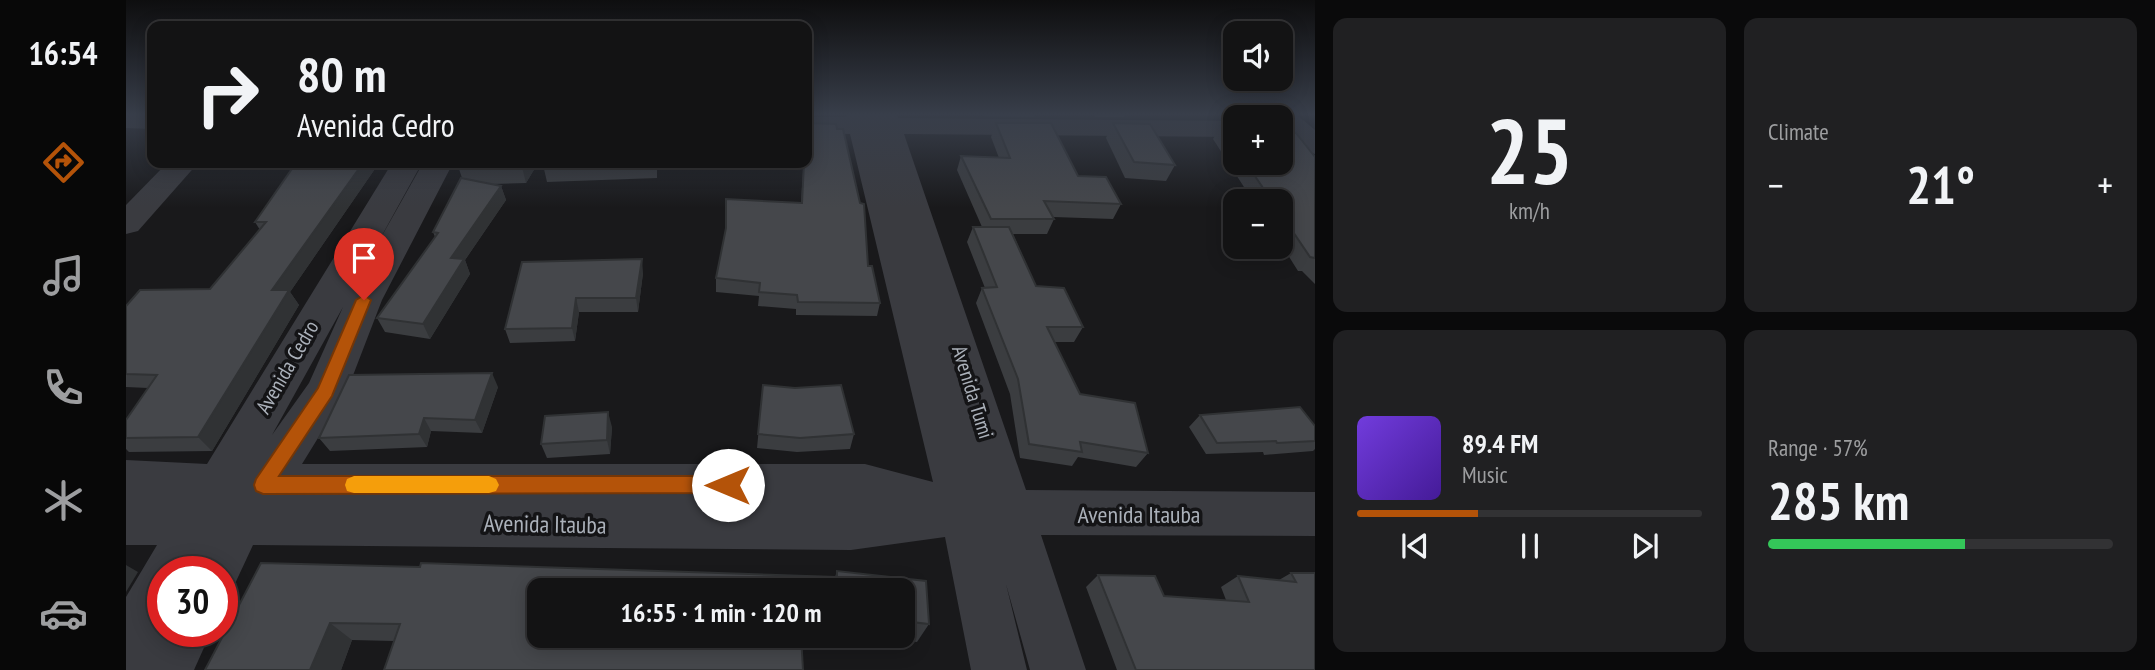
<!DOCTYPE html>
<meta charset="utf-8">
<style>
:root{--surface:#131314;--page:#202022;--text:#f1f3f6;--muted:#9d9ea0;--line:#323234;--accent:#b45309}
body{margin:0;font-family:"PT Sans Narrow",sans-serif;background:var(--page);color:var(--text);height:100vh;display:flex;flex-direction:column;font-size:26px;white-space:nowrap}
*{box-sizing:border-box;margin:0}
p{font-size:23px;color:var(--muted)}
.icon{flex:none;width:38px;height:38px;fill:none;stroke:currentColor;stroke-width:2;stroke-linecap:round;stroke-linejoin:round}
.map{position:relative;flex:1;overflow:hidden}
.sheet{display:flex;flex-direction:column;gap:18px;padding:18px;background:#0a0a0b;width:840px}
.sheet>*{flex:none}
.guide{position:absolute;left:21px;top:21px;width:665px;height:147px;border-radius:14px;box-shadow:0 4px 18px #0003,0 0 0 2px var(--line);background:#131314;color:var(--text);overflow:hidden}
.controls{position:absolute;left:1097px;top:21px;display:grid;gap:14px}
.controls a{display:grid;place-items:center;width:70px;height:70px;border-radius:14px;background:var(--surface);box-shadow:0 4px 18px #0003,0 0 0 2px var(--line);font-size:35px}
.speed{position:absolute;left:21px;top:556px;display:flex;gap:14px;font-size:35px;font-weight:700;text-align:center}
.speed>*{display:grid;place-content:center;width:91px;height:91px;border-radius:50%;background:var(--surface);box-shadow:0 4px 18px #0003,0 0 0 2px var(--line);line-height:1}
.speed .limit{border:10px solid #d22;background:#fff;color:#111}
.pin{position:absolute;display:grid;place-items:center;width:60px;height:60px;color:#fff;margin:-72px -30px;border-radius:50% 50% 50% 0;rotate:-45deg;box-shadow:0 0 7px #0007}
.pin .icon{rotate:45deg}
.me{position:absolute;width:77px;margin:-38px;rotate:270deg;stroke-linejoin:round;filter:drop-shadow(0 0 5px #0008)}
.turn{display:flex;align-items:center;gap:24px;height:147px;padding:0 35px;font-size:32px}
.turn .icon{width:91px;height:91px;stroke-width:2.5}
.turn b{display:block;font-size:49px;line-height:60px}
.big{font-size:52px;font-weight:700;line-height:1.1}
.sheet .card{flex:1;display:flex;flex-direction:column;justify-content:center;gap:10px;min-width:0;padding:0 24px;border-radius:14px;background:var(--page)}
.sheet .dial{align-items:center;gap:0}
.dial b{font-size:91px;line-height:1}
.song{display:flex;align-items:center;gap:21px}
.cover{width:84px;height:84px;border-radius:10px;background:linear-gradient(135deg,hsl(260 70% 55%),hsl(260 70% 35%))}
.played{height:7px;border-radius:4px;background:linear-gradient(90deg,var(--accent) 35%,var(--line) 35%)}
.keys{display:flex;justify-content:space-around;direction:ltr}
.heat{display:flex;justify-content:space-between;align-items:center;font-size:38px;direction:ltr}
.charge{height:10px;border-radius:5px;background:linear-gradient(90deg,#34c759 57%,var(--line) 0)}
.sheet .tiles{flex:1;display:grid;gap:18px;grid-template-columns:repeat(2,1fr)}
.trip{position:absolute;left:401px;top:578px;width:388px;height:70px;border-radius:14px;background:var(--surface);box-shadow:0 4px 18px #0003,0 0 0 2px var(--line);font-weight:700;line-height:70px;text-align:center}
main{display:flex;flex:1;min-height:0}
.tab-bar{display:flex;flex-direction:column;width:126px;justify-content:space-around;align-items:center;background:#080808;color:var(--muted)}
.tab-bar .icon{width:49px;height:49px}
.tab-bar .active{color:var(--accent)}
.tab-bar b{font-size:32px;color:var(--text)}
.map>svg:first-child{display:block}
</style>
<main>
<nav class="tab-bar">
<b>16:54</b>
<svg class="icon active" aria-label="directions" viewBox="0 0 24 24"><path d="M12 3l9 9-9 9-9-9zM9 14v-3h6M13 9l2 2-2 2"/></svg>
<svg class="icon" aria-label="music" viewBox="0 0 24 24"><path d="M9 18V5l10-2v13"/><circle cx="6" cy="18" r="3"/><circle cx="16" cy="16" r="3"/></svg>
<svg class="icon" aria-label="phone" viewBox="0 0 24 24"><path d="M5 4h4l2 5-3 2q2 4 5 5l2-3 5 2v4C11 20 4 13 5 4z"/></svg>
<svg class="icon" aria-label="climate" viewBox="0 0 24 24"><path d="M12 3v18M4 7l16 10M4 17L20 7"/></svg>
<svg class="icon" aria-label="car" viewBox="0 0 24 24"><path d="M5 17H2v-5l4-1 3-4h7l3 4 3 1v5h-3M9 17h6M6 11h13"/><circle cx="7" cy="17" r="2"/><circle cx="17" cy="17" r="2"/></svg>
</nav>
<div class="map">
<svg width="1189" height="670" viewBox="0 0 1189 670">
<rect width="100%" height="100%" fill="#19191b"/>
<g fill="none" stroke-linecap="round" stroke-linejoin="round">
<g fill="#3a3b40" fill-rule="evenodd">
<path d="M0 115H26V129L0 128Z"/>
<path d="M720 115H771L772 118 1110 121V137L778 134 900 490 1189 492V536L915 535 960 670H904L880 584 901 670H845L819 537 725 550 127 545 106 590 96 594V572H37V632H85L68 670H0V597L31 545H0V460L81 464 266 163H296L244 257 297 163H327L256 300 221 391 176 464H739L807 482 724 134 681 133V117H720ZM217 307 183 383 146 435Z"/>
<path d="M1143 115H1171L1189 130V154L1179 151 1155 129V117H1144Z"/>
<path d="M41 163H72L12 231 0 234V205Z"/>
</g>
</g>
<g fill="#3b3d40">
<path d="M857 115H909L908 117 857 116Z"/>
<path d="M968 115H999L998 117H969Z"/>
<path d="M870 123 995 204 987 219 927 217 928 219 921 234H887L910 286 957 327 948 342H928L954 394 1022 453 1010 467 952 457 946 466 894 458 884 394 850 303 856 288H859L841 242 847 227H856L831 170 835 156 873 158 865 137Z"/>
<path d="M987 123 1049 165 1040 181 999 178 980 138Z"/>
<path d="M1095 126 1110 128V163H1155L1189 157V284L1176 271H1172L1155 244V201H1127L1087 139Z"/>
<path d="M253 163 164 292 173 305 86 451 3 452 0 449V420L22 388 0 387V306L84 289 134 230 129 222Z"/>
<path d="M336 163H412L400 183 365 184 375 186 380 200 339 260 344 274 304 339 259 332 251 318 309 237 307 232 336 178 333 169Z"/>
<path d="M420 163H531V178L421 182 418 169Z"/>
<path d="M676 163H681L742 266 754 303 751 316 670 315V309L632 306 633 296 590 292V278L675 203 677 170Z"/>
<path d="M396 262 517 273 512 312H453L449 341 384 343 379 329Z"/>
<path d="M637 385 728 434 724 449 671 452 631 448Z"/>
<path d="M372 387 356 433 305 431 301 447 204 451 193 438Z"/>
<path d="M1074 415 1189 426V449L1187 451 1138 455 1137 452 1080 454 1063 427Z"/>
<path d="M486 427 484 454 421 458 415 444Z"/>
<path d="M135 563 294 567 295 563 709 577 711 571 800 581 803 624 791 642 741 635H777V590H413V635H675L677 670H258L268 641 226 640 215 670H79Z"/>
<path d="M1165 573H1189V670H991L960 587 972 575 1038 596 1100 600 1095 587 1112 576 1153 580Z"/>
</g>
<g fill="#303234">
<path d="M237 163H253L164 292 173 305 86 451 72 437 146 290Z"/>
<path d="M399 163H412L400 183 396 167Z"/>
<path d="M375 186 380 200 339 260 344 274 304 339 297 324 325 258Z"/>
<path d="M516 259 517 273 512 312 510 298Z"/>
<path d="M450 298 453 312 449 341 446 328Z"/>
<path d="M366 373 372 387 356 433 349 420Z"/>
<path d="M482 412 486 427 484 454 481 440Z"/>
<path d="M298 418 305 431 301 447 293 434Z"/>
<path d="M0 565 12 572 0 592Z"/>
<path d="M204 623 226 640 215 670H184Z"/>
</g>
<g fill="#45474b" stroke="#303234" stroke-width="2">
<path d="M681 121 682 123 710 124 711 129H717L734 203 738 204 742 266H746L754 303 672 302 671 295 633 292 634 283 590 278 600 228V199L676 203 678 163H681Z"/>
<path d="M870 123H925L952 176 980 177 995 204 918 201 928 219H865L835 156 884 158Z"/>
<path d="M987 123 1024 124 1049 165 1008 162Z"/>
<path d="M1095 126 1110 128V147Z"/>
<path d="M1155 131 1170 133 1189 157V258L1184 257 1155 214V201H1146L1120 163H1155Z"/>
<path d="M170 163H237L146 290H163L72 437 0 438V420L31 375 0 374V306L14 290 84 289 140 222H129Z"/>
<path d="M336 163H399L396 167 333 169Z"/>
<path d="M420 163H530V166L418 169Z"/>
<path d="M335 178 375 186 325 258 338 259 297 324 251 318 312 233 307 232Z"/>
<path d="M847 227H883L910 286 938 288 957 327H921L954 394 1009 403 1022 453 954 442 956 452 903 444 892 379 856 288 871 287Z"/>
<path d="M516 259 510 298H450L446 328 379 329 396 262Z"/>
<path d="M366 373 349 420 298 418 293 434 193 438 223 375Z"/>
<path d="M637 385 669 388 715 385 728 434 674 438 632 434Z"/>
<path d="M1174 407 1189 426V441L1151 443 1150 441 1091 443 1074 415Z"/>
<path d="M482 412 481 440 415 444 419 416Z"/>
<path d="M135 563 294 567 295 563 711 577V571L800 581 803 624 777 621V590H413V635H675L677 670H258L274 624 204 623 184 670H79Z"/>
<path d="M1165 573H1189V670H1010L972 575 1029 576 1038 596 1123 602 1112 576 1170 582Z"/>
</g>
<linearGradient id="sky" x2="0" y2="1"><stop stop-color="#0e0e0f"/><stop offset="0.55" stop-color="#383e4a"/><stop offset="1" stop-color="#383e4a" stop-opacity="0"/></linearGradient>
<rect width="1189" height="208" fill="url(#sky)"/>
<path fill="#b45309" stroke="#753606" stroke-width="2" d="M238 295 245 300 206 396 153 476H602L609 479 612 485 609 491 602 493 137 494 130 491 128 485 130 479 192 388 230 300Z"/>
<path fill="#f59e0b" d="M228 476H363L370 479 373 485 370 491 363 493H228L221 491 219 485 221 479Z"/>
<g text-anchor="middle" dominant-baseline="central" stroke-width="7" stroke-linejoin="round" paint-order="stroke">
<g font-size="21" fill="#abb1ba" stroke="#141416">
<text transform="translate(161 367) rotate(-60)">Avenida Cedro</text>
<text transform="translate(847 392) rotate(73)">Avenida Tumi</text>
</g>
<g font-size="24" fill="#abb1ba" stroke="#141416">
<text x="1013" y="514">Avenida Itauba</text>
<text transform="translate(419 524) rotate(1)">Avenida Itauba</text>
</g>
</g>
</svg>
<div class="controls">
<a><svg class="icon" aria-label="sound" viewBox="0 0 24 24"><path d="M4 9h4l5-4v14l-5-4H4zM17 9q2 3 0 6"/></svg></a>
<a>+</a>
<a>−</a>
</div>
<div class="speed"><div class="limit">30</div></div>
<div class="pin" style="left:238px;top:300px;background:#d93025"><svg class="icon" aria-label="arrive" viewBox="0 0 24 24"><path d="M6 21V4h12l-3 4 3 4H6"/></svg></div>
<svg class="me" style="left:602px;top:485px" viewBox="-20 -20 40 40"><circle r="19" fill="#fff"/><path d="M0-13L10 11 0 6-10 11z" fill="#b45309"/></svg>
<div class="trip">16:55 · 1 min · 120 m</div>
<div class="guide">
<div class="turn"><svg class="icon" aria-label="right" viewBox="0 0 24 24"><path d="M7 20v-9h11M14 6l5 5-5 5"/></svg><div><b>80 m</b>Avenida Cedro</div></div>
</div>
</div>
<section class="sheet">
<div class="tiles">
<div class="card dial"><b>25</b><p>km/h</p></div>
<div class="card"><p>Climate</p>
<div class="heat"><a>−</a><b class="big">21°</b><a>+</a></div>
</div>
<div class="card">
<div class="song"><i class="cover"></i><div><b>89.4 FM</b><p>Music</p></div></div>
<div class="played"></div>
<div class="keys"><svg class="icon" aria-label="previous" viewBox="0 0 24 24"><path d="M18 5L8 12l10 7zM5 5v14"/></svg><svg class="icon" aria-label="pause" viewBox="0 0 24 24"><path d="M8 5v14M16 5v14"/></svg><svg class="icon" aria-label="next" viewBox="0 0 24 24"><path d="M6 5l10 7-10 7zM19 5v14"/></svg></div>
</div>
<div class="card"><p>Range · 57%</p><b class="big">285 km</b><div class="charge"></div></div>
</div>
</section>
</main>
